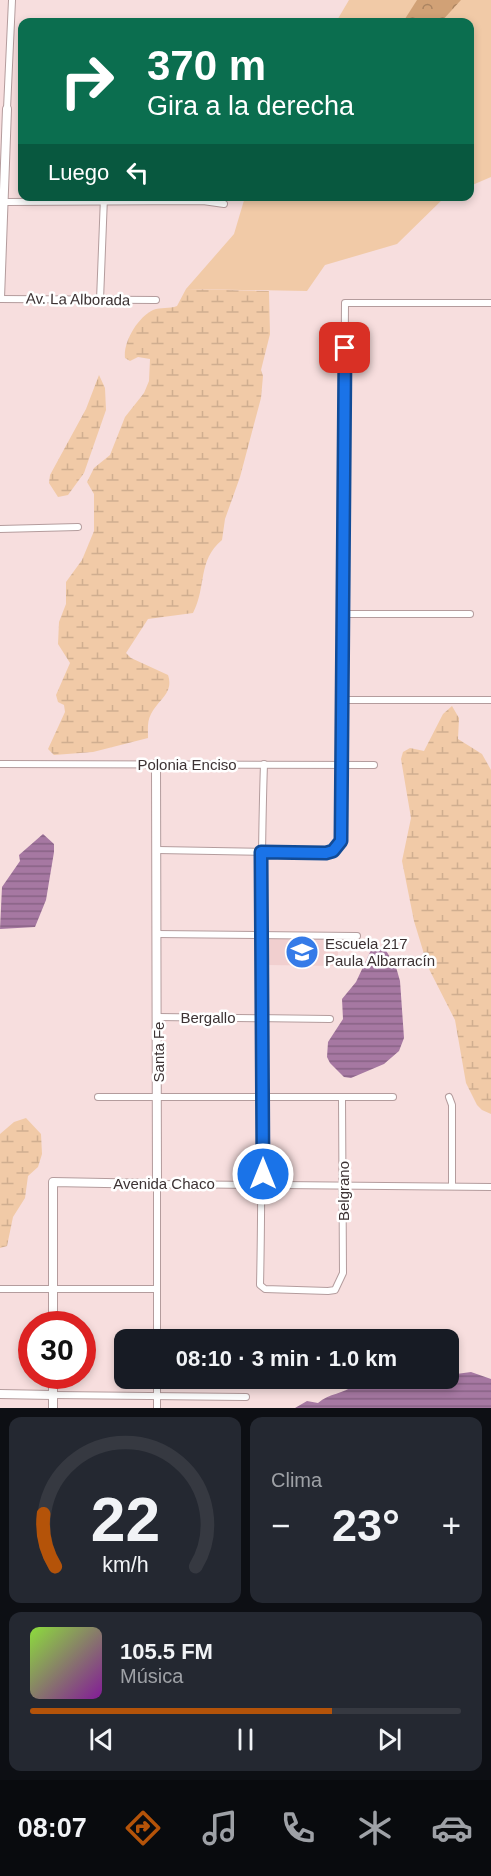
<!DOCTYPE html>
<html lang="es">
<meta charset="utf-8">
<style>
:root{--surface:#171b24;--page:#242831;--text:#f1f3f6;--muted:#9ea1a6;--line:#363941;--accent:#b45309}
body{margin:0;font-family:Helvetica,sans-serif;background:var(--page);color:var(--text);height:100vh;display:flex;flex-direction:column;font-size:22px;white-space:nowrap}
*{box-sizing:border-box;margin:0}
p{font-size:20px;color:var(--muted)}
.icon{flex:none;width:33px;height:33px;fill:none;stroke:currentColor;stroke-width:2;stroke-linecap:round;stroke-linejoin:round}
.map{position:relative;height:1408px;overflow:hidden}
.sheet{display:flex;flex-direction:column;gap:9px;padding:9px;background:#0d0f14;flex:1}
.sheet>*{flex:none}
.top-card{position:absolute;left:18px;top:18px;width:456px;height:183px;border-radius:12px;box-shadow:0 3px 9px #0003;background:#0b6e4f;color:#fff;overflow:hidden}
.speed{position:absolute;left:18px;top:1311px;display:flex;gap:12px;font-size:30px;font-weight:700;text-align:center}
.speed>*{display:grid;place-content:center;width:78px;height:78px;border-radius:50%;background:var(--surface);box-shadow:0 3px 9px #0003;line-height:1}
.speed .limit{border:9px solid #d22;background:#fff;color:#111}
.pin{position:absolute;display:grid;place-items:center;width:51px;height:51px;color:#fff;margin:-26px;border-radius:12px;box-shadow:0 3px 9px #0006}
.me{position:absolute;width:66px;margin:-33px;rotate:0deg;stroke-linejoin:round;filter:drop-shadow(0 0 4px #0008)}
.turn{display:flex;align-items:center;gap:21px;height:126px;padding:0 30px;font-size:27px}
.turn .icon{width:78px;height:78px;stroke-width:2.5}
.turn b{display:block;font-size:42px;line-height:51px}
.then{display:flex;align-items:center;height:57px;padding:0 30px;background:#0003;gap:12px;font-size:22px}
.big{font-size:45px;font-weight:700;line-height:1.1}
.sheet .widget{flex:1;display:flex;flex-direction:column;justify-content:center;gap:9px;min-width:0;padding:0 21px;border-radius:12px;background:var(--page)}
.sheet .dial{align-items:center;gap:0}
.dial svg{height:156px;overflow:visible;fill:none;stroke:var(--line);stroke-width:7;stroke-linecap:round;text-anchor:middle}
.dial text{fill:var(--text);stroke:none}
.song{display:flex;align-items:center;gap:18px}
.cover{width:72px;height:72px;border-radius:9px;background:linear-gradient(135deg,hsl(90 70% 55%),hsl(290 70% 35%))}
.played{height:6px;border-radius:3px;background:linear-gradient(90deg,var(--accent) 70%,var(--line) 70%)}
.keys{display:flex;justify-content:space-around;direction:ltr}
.heat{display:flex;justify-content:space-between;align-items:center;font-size:33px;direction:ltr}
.sheet .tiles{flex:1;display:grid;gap:9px;grid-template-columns:1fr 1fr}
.widget:last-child{grid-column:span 2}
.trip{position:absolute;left:114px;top:1329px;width:345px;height:60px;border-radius:12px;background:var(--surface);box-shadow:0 3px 9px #0003;font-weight:700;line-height:60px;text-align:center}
.tabs{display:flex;height:96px;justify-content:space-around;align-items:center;background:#090b0e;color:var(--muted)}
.tabs .icon{width:42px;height:42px}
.tabs .on{color:var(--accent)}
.tabs b{font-size:27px;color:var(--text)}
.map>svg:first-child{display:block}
</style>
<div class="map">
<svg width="491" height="1408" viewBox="0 0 491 1408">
<defs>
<pattern id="forest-crowns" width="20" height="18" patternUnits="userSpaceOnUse" patternTransform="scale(1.5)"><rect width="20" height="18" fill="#d1a176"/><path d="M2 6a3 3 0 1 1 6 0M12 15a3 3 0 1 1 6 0" fill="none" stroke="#ab8461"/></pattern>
<pattern id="wetland-marsh" width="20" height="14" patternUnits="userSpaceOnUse" patternTransform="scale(1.5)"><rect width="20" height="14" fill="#f1caa7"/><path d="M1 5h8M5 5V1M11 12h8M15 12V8" fill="none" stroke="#d0ae90"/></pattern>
<pattern id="water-rules" width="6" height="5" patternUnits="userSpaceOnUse" patternTransform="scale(1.5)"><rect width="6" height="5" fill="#a678a2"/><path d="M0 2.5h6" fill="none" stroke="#886385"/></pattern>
</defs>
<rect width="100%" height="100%" fill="#f7dede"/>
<path fill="#f1cfcf" d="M267 938H338V966L267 965Z"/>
<g fill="#f1caa7">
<path d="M349 0H491V177L470 186V22H336Z"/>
<path d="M245 197V196L445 197 397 244 325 265 307 291 186 289 234 234Z"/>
</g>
<path fill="url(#forest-crowns)" d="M417 0H461L441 22H403Z"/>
<g fill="url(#wetland-marsh)">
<path d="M186 289 269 291 270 334 261 370 263 376 261 398 240 477 225 519 222 540C197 561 207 586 193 613L148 619 126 653 131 658 168 675C174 693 159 699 151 714 147 721 148 730 148 738L93 752 54 755 48 749 65 712 64 705 58 702 56 695 70 663 58 644 59 622 66 604V582L82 560 94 531V494L87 482 94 468 110 455 125 417 144 393 149 381 150 359 138 357 130 361 125 358C123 342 138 317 153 310 161 307 169 309 177 306Z"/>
<path d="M99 375 105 388 106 410 84 473 68 495 58 497 49 483 50 475 86 409Z"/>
<path d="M452 706 459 718 458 739 482 754 491 770V1114L482 1110 477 1105 466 1083 455 1020 428 967 414 921 402 861 411 818 401 759 403 752 410 748 424 751 443 714Z"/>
<path d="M26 1118 41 1134 42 1154 38 1167 28 1176 25 1198 13 1217 7 1246 0 1248V1134L14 1122Z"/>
</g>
<g fill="url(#water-rules)">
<path d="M43 834 54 844V852L46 900 35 927 0 929 2 887 20 861 19 855Z"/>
<path d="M385 949 396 967 400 981 404 1038 399 1051 384 1064 351 1078 344 1077 330 1063 327 1057 328 1042 343 1019 342 999 356 982 371 950Z"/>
<path d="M471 1372 491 1379V1408H295L307 1401 318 1403C329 1393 344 1394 354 1385L364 1387 400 1379 448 1378 449 1375Z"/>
</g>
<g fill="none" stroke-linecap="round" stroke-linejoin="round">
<g stroke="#b49c9d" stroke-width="8">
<g id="minor">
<path d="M7 109 12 0"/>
<path d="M5 202 203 201 224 204"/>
<path d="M0 299 156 300"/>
<path d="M100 300 104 197"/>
<path d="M0 529 78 527"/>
<path d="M343 614H470"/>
<path d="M343 700H491"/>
<path d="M0 764 374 765"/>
<path d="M264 764C258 938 264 1111 260 1285L265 1289 328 1291 335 1290 343 1273 342 1098"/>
<path d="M158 850 326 853 333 851 341 841 345 303H491"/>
<path d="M157 934 357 936"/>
<path d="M158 1017 330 1019"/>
<path d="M98 1097H393"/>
<path d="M449 1097 452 1105V1186"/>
<path d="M0 1289H157"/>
<path d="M157 1340V1184L491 1187"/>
<path d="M53 1395 246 1397"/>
<path d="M157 1408V1378"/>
</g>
</g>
<g stroke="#b49c9d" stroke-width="10">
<g id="secondary">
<path d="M0 298 7 109"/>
<path d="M53 1324V1182L157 1184 156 764"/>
<path d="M0 1394 53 1395"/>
<path d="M53 1408V1376"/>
</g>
</g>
<use href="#minor" stroke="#fff" stroke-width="6"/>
<use href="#secondary" stroke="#fff" stroke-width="8"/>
</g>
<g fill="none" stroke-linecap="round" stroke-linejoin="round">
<g stroke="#114b97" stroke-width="15">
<path id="route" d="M263 1174 261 852 326 853 333 851 341 841 345 348"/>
</g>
<use href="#route" stroke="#1a73e8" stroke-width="10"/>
</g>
<defs>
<g id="school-disc" transform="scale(1.725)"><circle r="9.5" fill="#357be8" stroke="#fff"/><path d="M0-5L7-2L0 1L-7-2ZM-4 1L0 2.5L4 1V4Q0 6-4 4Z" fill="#fff"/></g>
</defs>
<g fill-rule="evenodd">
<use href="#school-disc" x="302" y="952"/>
</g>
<g text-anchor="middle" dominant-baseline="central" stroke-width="5" stroke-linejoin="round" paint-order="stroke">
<g font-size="15" fill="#3c3233" stroke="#fff">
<text transform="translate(78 299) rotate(1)">Av. La Alborada</text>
<text x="187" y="764">Polonia Enciso</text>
<text x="208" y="1017">Bergallo</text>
<text transform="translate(158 1052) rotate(-90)">Santa Fe</text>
<text x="164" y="1183">Avenida Chaco</text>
<text transform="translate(343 1191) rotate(-90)">Belgrano</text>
</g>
<g font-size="15" fill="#3c3233" stroke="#fff" text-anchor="start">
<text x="325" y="943">Escuela 217<tspan x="325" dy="17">Paula Albarracín</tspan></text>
</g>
</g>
</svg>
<div class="speed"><div class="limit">30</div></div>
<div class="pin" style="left:345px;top:348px;background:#d93025"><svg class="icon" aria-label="arrive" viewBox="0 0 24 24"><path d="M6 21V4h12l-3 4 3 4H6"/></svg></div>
<svg class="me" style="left:263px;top:1174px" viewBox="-20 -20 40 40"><circle r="17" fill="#1a73e8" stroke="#fff" stroke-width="3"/><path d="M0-11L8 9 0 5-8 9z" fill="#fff"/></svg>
<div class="trip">08:10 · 3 min · 1.0 km</div>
<div class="top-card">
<div class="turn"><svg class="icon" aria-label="right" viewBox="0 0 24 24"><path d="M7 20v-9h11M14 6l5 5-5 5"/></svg><div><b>370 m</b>Gira a la derecha</div></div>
<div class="then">Luego<svg class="icon" aria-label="left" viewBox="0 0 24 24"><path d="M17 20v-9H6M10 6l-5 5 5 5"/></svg></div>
</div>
</div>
<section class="sheet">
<div class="tiles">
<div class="widget dial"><svg viewBox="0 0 100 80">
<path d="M14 69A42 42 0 1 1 86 69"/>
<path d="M14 69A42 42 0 0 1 8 42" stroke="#b45309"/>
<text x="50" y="56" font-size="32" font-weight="700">22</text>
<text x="50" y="72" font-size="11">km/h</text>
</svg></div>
<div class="widget"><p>Clima</p>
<div class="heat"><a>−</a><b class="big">23°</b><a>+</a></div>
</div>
<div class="widget">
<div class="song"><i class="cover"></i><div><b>105.5 FM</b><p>Música</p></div></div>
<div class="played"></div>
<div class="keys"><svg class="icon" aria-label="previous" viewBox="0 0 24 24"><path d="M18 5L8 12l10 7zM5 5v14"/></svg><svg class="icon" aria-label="pause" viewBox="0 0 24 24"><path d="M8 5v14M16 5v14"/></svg><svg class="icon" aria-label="next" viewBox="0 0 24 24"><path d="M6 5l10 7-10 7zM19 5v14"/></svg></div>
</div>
</div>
</section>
<nav class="tabs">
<b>08:07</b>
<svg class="icon on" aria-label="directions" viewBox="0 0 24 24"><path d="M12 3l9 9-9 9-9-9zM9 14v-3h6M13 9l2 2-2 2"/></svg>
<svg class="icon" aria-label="music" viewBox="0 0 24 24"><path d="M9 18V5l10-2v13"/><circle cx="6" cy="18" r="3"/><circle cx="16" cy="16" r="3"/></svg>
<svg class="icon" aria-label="phone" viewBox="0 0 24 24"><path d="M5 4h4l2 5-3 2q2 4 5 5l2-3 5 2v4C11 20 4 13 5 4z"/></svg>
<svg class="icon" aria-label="climate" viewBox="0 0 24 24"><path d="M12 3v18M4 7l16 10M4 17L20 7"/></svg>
<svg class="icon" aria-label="car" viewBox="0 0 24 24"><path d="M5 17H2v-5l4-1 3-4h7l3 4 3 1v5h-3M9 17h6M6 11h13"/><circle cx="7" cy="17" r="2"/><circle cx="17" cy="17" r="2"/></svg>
</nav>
